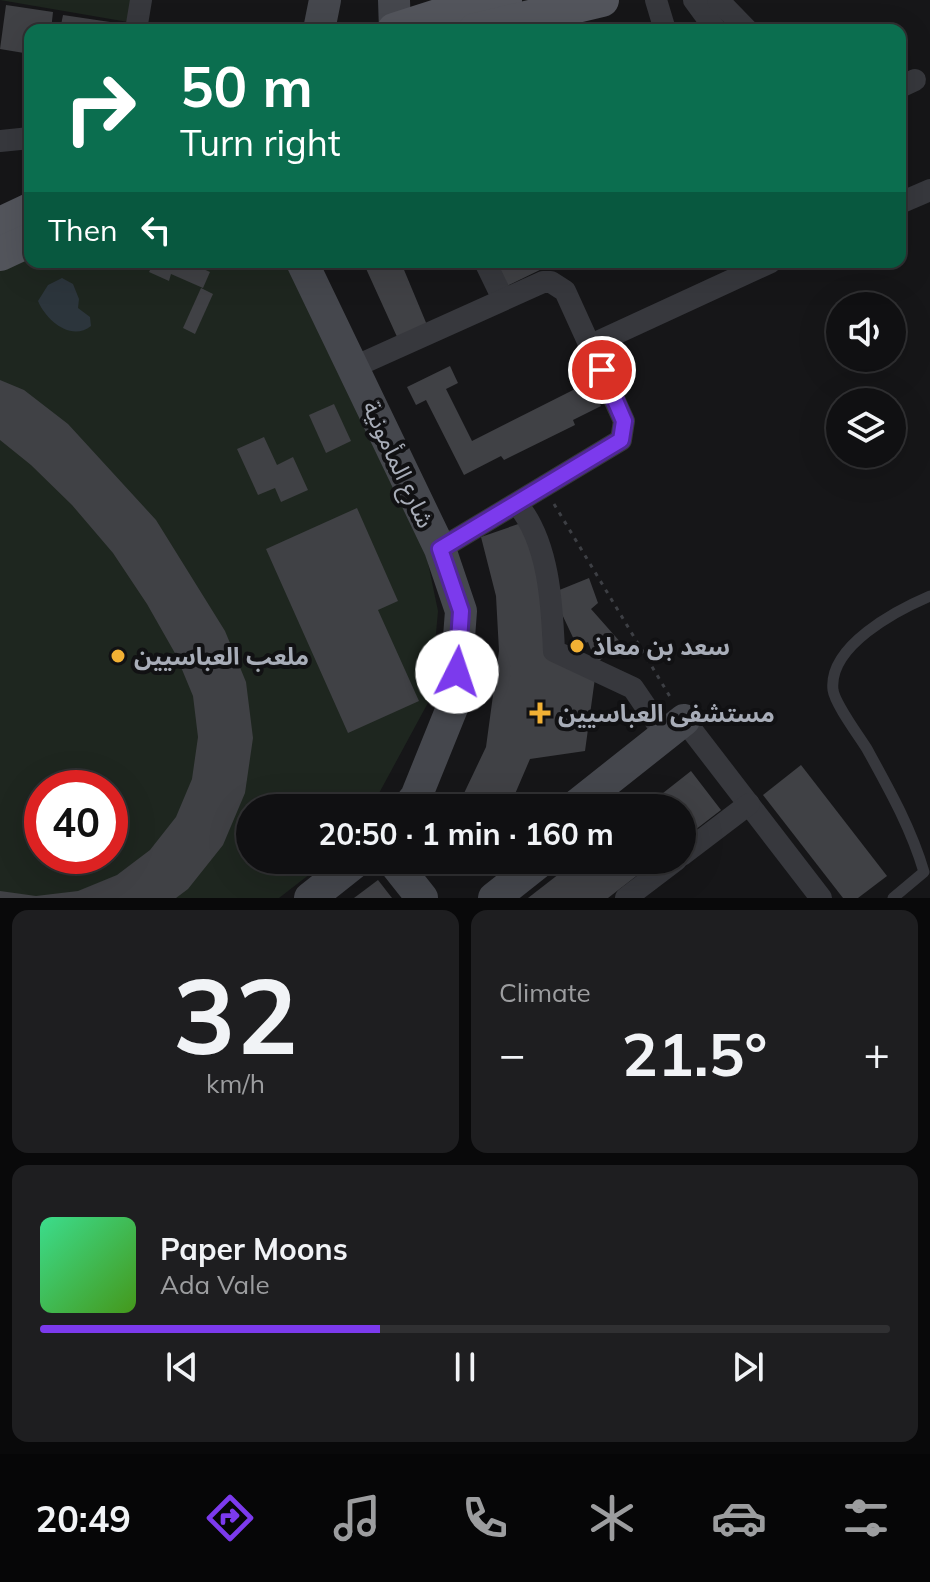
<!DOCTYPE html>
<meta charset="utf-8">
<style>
:root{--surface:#101012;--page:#1e1e20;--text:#f1f3f6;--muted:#9c9d9f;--line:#303032;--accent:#7c3aed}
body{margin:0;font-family:Mulish,"Noto Sans Arabic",sans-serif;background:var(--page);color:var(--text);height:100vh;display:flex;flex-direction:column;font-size:30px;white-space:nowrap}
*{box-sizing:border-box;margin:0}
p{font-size:26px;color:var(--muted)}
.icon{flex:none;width:44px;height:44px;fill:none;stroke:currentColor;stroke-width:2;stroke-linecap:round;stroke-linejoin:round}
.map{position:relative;height:898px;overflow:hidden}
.side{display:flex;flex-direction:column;gap:12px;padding:12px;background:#09090a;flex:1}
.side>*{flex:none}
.guide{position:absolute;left:24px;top:24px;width:882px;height:244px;border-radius:16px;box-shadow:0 8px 32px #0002,0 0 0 2px var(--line);background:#0b6e4f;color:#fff;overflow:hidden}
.buttons{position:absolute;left:826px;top:292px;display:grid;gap:16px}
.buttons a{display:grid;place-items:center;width:80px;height:80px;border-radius:50%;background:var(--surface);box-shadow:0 8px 32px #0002,0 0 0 2px var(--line);font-size:40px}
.speed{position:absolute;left:24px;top:770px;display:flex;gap:16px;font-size:40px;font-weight:700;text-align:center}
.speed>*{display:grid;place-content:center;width:104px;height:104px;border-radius:50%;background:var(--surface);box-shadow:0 8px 32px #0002,0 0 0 2px var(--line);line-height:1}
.speed .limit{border:12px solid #d22;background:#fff;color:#111}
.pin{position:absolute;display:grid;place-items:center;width:68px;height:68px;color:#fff;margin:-34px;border:4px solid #fff;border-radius:50%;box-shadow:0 2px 8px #0007}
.me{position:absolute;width:88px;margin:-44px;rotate:4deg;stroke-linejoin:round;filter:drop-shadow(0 0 6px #0008)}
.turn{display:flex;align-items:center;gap:28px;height:168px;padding:0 24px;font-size:36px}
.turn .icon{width:104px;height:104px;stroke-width:2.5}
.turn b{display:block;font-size:56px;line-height:68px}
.then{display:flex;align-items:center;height:76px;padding:0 24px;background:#0003;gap:16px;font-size:30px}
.big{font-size:60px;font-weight:700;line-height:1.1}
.side .card{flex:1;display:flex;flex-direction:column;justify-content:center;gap:12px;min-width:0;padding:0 28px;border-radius:16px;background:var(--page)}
.side .dial{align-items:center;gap:0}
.dial b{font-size:104px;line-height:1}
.song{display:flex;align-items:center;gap:24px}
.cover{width:96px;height:96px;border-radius:12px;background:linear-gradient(135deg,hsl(150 70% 55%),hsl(100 70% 35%))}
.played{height:8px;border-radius:4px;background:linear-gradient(90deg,var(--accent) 40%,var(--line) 40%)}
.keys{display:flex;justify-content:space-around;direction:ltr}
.heat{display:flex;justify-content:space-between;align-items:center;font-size:44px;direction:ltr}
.side .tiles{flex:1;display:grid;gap:12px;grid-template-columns:1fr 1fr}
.card:last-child{grid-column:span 2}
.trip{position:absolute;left:236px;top:794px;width:460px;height:80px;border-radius:40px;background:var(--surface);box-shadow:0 8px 32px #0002,0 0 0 2px var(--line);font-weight:700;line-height:80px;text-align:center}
.dock{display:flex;height:128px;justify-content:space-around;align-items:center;background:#060607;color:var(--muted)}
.dock .icon{width:56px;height:56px}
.dock .current{color:var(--accent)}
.dock b{font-size:36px;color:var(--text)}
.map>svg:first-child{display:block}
</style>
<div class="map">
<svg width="930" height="898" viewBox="0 0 930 898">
<rect width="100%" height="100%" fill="#161618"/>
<g fill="#1e261f" fill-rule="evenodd">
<path d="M0 0H131L128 22Z"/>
<path d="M30 250V262H292L423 539 438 611 430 699 371 808H250V860H328L279 898H0V265ZM42 788H110V856H42Z"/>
</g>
<path fill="#2c353c" d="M62 278 73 284 79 299 78 308 90 317 91 326C71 342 46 320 38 301L48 285Z"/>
<g fill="#404145">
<path d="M6 5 53 12 51 30H30V54L0 49Z"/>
<path d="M63 15 110 22 109 30H60Z"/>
<path d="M154 262H188L210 272 203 288 171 274 169 281 149 272Z"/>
<path d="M363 262H410L402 265 427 325 398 339Z"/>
<path d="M493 262H544L546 267 505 287Z"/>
<path d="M201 288 213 294 195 334 183 328Z"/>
<path d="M450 366 458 383 446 389 472 441 589 382 601 406 573 420 575 425 504 460 501 456 464 475 426 400 416 405 407 387Z"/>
<path d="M0 380 24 390 68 424 156 520 225 631 246 682 253 738 245 793 223 845 188 889 176 898H0V891L36 896 78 891 117 875 150 850 176 817 192 779 198 737 193 696 176 655 147 604 113 553 72 505 31 465 0 440Z"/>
<path d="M334 404 351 441 326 453 309 415Z"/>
<path d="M264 437 277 465 293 457 308 490 281 502 275 488 258 495 237 449Z"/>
<path d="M357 508 398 601 378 610 419 701 348 733 266 549Z"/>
<path d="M524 522 540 587 544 654 595 678 585 751 530 759 509 808H457L486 747 499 651 496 596 481 537Z"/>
<path d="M589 578 598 603 591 609 622 644 596 663 588 642 577 646 552 593Z"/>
<path d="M801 765 887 876 858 898H843L763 795Z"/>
<path d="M691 771 721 810 682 840V808H644Z"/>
<path d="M448 860H478L468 875Z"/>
<path d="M577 860H657L608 898H528Z"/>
<path d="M378 880 392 898H354Z"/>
</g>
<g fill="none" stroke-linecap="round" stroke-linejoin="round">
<path stroke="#3d3f44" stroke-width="3" stroke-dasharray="4 6" stroke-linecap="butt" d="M554 504 672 700"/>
<path stroke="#37383d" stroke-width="11" d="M893 898 924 872C911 828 889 789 867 749 859 736 835 704 833 690 828 646 897 610 930 596"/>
<g stroke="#37383d" stroke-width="22">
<path d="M656 0 665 30"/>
<path d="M694 0 716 30"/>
<path d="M718 0 747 30"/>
<path d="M136 30 141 0"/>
<path d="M900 87 915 80"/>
<path d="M0 141 30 138"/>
<path d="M900 203 930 190"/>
<path d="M485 262 503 299"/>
<path d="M591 345 771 262"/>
<path d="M354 367 543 282H551L565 291 624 421 621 440 440 549"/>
<path d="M517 504C549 542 552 604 554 651L633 688 665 735"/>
<path d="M684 720 821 898"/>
<path d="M682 855 749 804"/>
<path d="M626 898 676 860"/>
</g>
<g stroke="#45474d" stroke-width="32">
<path d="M394 0 395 30"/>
<path d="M319 30 325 0"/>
<path d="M302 262 440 549 461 611 454 703 416 797 407 808"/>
<path d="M573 808 684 720"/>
<path d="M392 860 422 898"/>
<path d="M310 898 358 860"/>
<path d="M494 898 542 860"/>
</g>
<g stroke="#53555c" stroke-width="34">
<path d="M394 30 453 11 505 1"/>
<path d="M475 30 602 0"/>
<path d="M0 224 30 210"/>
<path d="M0 254 30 240"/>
</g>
</g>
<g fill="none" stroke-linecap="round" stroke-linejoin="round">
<g stroke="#51269a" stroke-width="20">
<path id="route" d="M457 672 461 611 440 549 621 440 624 421 602 370"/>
</g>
<use href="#route" stroke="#7c3aed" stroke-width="14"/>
</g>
<g fill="#f2b134" stroke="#111113" stroke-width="3">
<circle cx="577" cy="646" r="8"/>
<circle cx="118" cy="656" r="8"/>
<path d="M536 701h8v8h8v8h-8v8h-8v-8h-8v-8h8z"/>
</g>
<g text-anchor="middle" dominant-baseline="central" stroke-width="8" stroke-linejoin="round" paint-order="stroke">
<g font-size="24" fill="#a8adb8" stroke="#111113">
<text transform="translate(399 464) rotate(65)">شارع المأمونية</text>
</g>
<g font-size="24" font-weight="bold" fill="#a8adb8" stroke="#111113" text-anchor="start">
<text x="593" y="646">سعد بن معاذ</text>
<text x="134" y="656">ملعب العباسيين</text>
<text x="558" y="713">مستشفى العباسيين</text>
</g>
</g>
</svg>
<div class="buttons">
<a><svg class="icon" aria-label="sound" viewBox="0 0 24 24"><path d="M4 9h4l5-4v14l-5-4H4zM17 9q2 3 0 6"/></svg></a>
<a><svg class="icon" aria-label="layers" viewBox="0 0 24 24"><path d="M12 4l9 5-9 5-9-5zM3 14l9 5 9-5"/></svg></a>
</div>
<div class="speed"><div class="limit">40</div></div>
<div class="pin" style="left:602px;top:370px;background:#d93025"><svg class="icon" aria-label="arrive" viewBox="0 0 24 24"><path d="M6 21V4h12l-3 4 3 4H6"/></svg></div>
<svg class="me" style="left:457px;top:672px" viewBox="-20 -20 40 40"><circle r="19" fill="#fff"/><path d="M0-13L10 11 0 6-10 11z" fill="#7c3aed"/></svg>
<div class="trip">20:50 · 1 min · 160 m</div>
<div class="guide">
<div class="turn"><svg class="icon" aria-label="right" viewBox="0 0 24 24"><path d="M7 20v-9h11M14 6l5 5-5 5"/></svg><div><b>50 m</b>Turn right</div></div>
<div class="then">Then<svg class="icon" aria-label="left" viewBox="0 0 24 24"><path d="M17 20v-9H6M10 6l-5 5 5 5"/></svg></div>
</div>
</div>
<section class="side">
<div class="tiles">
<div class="card dial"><b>32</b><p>km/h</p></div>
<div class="card"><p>Climate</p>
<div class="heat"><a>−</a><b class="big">21.5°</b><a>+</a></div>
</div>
<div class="card">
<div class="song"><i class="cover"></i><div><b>Paper Moons</b><p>Ada Vale</p></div></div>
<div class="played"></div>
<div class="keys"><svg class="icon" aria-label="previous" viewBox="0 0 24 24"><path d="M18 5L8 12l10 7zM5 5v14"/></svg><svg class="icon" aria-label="pause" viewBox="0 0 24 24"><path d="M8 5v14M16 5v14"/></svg><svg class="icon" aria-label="next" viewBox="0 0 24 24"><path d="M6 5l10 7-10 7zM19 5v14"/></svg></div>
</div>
</div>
</section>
<nav class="dock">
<b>20:49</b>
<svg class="icon current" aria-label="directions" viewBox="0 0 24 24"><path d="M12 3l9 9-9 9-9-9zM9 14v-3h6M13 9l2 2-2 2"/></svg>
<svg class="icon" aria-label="music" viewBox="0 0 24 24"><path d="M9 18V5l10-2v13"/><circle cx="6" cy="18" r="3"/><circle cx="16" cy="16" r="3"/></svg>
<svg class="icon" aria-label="phone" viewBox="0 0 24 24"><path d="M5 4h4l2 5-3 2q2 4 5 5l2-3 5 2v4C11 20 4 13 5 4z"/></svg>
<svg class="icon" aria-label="climate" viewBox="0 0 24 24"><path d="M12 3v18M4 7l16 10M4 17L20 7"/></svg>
<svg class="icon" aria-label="car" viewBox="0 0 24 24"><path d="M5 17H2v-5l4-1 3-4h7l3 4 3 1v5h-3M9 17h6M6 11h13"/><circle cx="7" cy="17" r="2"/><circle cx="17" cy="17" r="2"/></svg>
<svg class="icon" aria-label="filters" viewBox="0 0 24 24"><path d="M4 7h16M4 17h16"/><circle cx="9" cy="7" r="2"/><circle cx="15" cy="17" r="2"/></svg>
</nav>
